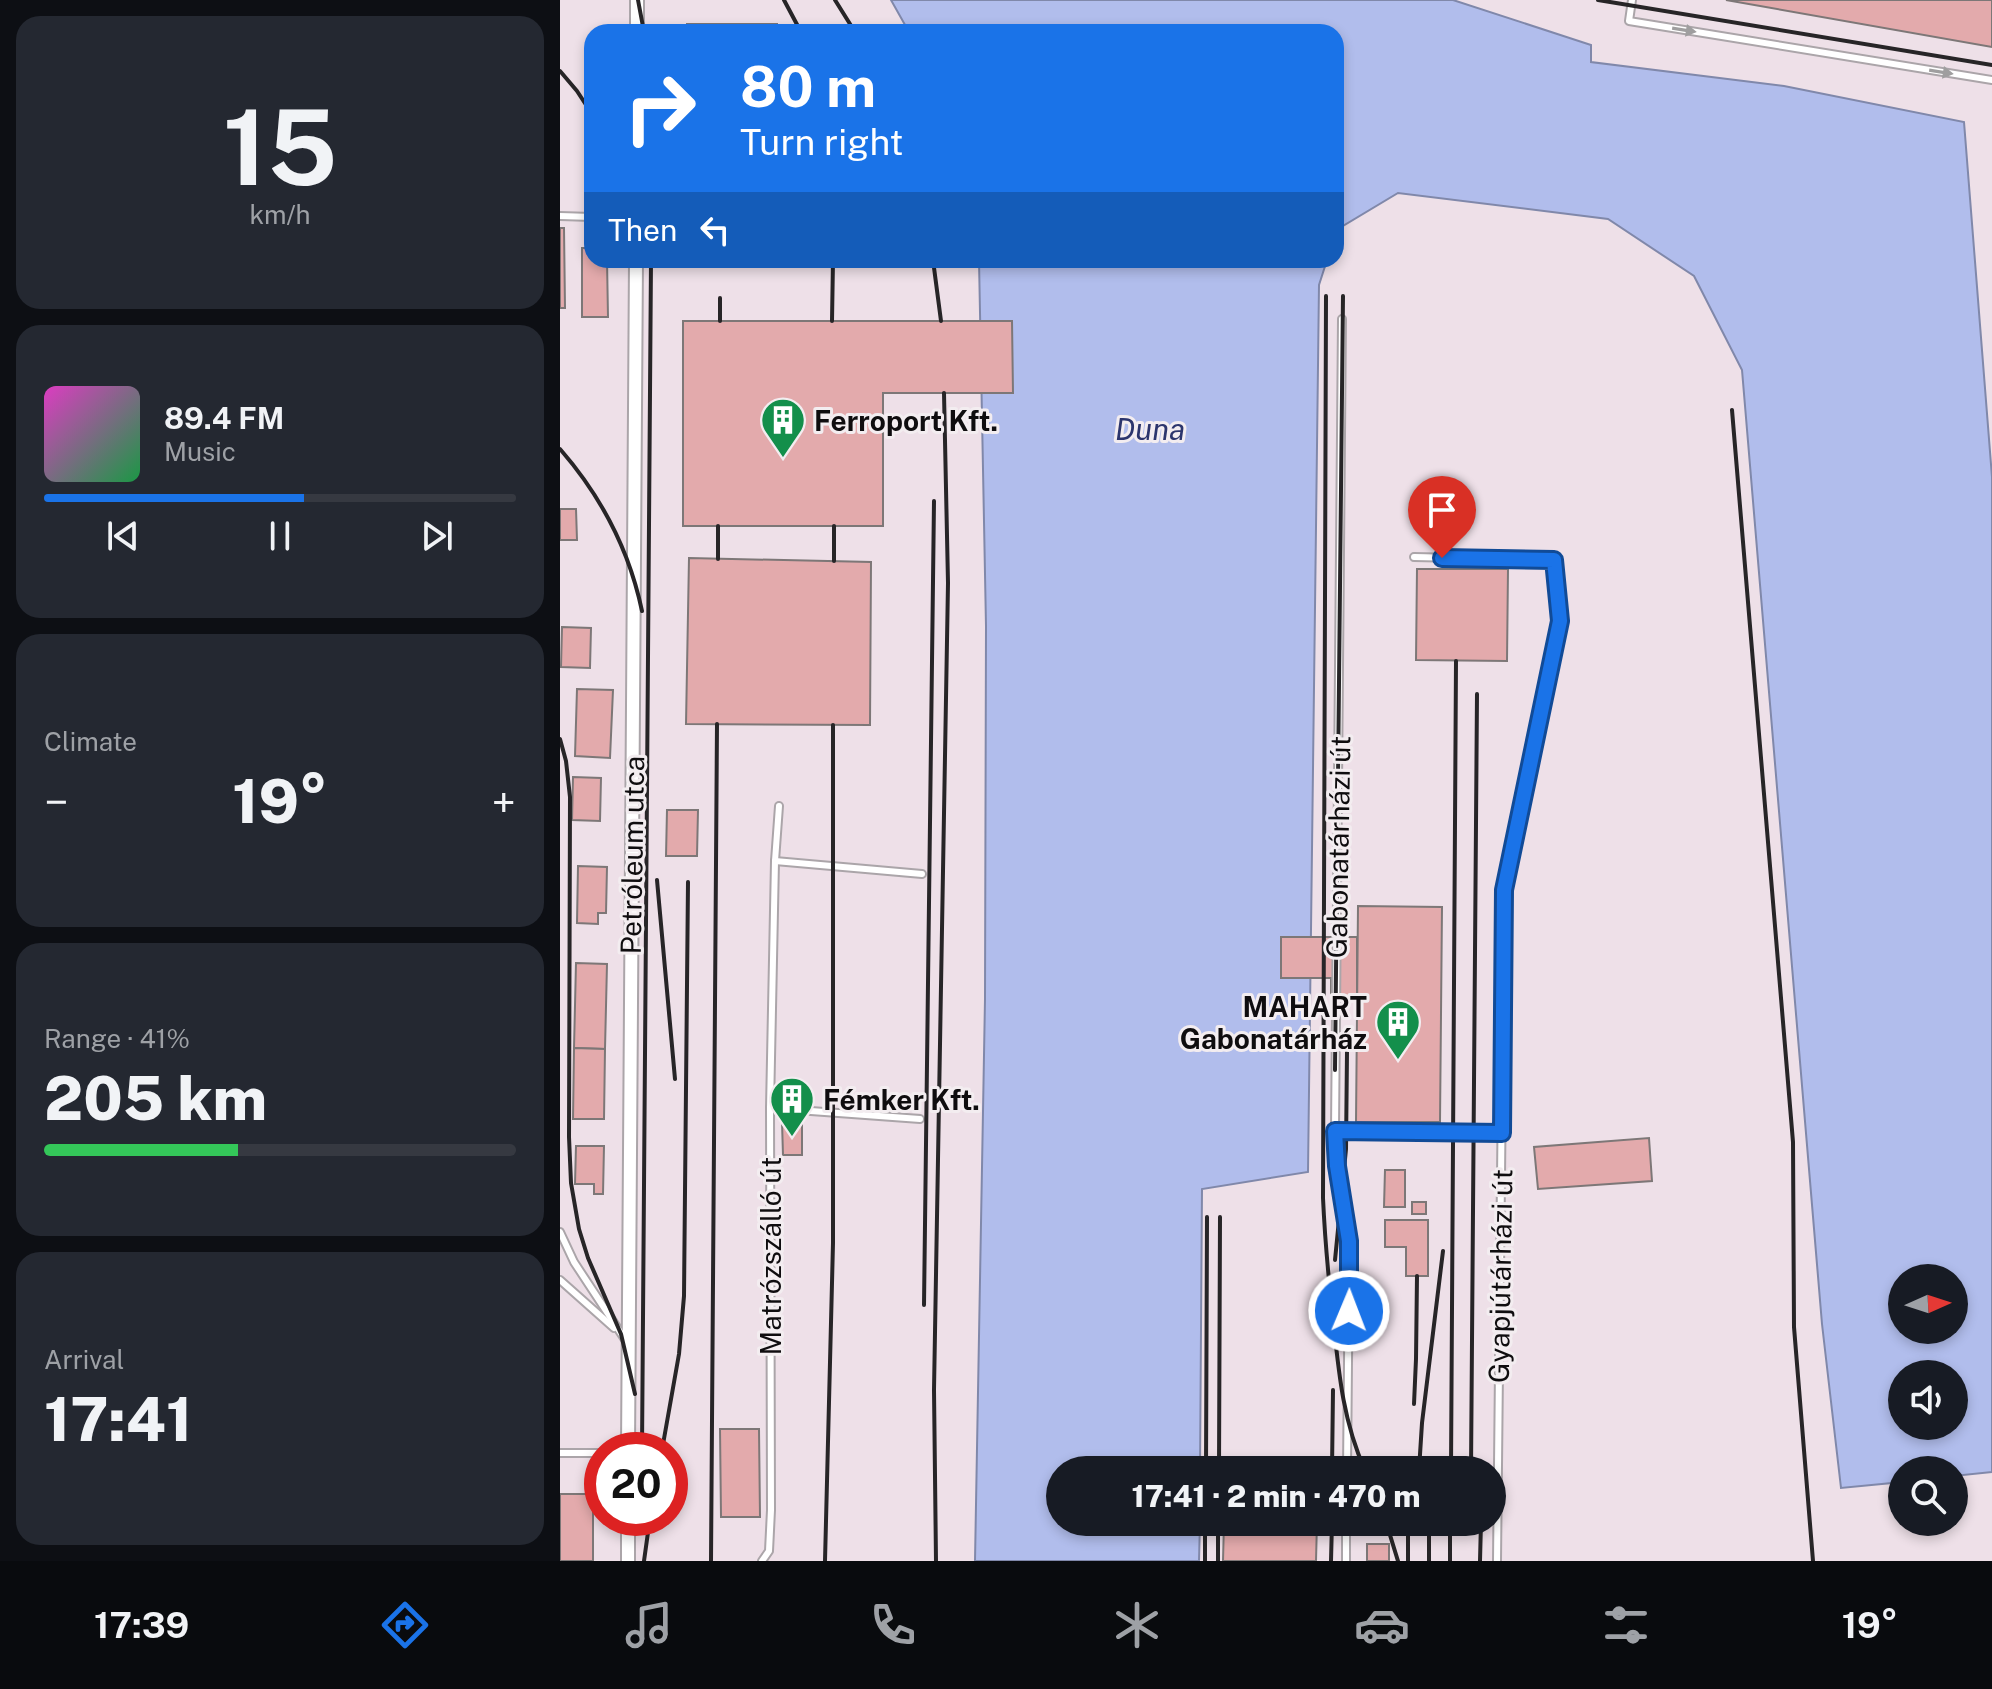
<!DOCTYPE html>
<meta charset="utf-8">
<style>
:root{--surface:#171b24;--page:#242831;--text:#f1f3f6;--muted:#9ea1a6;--line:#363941;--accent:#1a73e8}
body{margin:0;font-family:"Public Sans",sans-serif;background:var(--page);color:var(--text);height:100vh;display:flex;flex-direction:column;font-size:30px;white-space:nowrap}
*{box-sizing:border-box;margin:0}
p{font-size:26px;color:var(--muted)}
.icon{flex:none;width:44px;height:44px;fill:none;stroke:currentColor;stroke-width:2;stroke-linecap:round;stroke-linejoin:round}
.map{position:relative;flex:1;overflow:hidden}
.side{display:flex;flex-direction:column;gap:16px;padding:16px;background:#0d0f14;width:560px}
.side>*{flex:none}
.banner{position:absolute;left:24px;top:24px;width:760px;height:244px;border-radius:24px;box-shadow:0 4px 12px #0003;background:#1a73e8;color:#fff;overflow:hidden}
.needle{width:52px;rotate:87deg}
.tools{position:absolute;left:1328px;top:1264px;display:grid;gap:16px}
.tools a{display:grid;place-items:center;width:80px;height:80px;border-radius:50%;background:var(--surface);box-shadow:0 4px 12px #0003;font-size:40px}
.speed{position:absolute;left:24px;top:1432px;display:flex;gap:16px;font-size:40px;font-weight:700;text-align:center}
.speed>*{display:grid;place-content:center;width:104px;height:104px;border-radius:50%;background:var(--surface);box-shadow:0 4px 12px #0003;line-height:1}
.speed .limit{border:12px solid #d22;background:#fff;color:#111}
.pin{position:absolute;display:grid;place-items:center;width:68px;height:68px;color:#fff;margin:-82px -34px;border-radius:50% 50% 50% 0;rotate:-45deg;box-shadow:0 0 8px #0007}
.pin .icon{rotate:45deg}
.me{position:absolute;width:88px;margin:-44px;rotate:1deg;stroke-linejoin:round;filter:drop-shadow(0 0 6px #0008)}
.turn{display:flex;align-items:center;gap:28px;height:168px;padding:0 24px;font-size:36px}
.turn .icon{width:104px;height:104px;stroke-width:2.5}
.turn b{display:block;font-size:56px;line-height:68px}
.then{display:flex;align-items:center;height:76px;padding:0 24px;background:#0003;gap:16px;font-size:30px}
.big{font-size:60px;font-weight:800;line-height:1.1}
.side .card{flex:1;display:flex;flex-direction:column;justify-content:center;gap:12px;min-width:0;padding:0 28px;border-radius:24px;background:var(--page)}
.side .dial{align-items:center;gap:0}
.dial b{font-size:104px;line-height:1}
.song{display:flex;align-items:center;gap:24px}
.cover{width:96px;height:96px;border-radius:12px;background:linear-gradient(135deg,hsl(310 70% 55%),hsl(140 70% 35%))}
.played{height:8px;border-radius:4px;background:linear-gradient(90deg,var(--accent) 55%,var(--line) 55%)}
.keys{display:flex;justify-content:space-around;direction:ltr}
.heat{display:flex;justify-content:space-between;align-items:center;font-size:44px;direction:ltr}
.charge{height:12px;border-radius:6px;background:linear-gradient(90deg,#34c759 41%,var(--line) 0)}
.trip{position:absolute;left:486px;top:1456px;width:460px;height:80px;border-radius:40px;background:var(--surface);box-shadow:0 4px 12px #0003;font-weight:800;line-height:80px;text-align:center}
.menu{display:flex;height:128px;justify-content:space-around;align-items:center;background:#090b0e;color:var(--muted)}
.menu .icon{width:56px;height:56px}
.menu .selected{color:var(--accent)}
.menu b{font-size:36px;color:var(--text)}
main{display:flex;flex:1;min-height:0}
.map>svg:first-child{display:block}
</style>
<main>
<section class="side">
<div class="card dial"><b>15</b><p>km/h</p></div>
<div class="card">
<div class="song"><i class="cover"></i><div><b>89.4 FM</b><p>Music</p></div></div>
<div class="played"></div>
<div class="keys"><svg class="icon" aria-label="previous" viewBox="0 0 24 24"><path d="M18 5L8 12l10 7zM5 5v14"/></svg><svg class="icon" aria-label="pause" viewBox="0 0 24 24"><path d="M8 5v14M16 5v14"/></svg><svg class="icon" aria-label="next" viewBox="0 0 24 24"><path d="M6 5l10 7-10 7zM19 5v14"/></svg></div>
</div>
<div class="card"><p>Climate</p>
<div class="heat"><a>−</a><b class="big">19°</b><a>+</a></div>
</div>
<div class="card"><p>Range · 41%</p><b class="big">205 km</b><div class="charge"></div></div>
<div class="card"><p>Arrival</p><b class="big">17:41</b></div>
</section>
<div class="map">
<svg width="1432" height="1561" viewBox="0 0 1432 1561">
<rect width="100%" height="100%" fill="#f3edf0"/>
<g fill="#eee0e8" fill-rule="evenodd">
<path d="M0 0H331L349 32H32V260H419L426 626 425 999 415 1561H0ZM42 1450H110V1518H42Z"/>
<path d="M893 0H1432V477L1404 122 1224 86 1031 62 1030 44Z"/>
<path d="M838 193 1048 219 1134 276 1182 370 1262 1324 1280 1488 1342 1482V1522H1394V1476L1432 1472V1561H639L640 1522H932V1470H640L642 1189 748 1172 759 285 767 260H776L777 229Z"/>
</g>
<g fill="#b1bdec" stroke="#8088aa" stroke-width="2" fill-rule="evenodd">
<path d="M331 0H893L1031 45V62L1224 86 1404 122 1432 477V1472L1394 1476V1470H1342V1482L1281 1488 1262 1324 1182 370 1134 276 1048 219 838 193 778 229 776 233V32H349ZM1342 1278H1394V1330H1342ZM1342 1374H1394V1426H1342Z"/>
<path d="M419 260H767L759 285 748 1172 642 1189 640 1470H500V1522H640L639 1561H415L425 999 426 626Z"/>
</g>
<g fill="#e3aaac" stroke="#7d7777" stroke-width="2">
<path d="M1166 0H1432V47Z"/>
<rect x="127" y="24" width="90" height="8"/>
<path d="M0 228H4L5 308H0Z"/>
<path d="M22 248H32V260H47L48 317H22Z"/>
<path d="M123 321H452L453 393H323V526H123Z"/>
<path d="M0 509H16L17 540H0Z"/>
<path d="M129 558 311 562 310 725 126 724Z"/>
<path d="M857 569H948L947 661 856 660Z"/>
<path d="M2 627 31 628 30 668 1 667Z"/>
<path d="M17 689 53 690 50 758 15 756Z"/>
<path d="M13 777 41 778 40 821 12 820Z"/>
<path d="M107 810H138L137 856H106Z"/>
<path d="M18 866 47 867 46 913H38V924L17 923Z"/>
<path d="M798 906 882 907 880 1122H796Z"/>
<path d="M721 937H797V1000H771V978H721Z"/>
<path d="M16 963 47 964 45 1049 14 1048Z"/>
<path d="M14 1048 45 1049 44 1119H13Z"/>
<path d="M242 1121V1155H223L222 1122Z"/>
<path d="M1089 1138 1092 1181 978 1189 974 1147Z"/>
<path d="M16 1146H44L43 1194H34V1184H15Z"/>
<path d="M825 1170H845V1207H824Z"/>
<rect x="852" y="1202" width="14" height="12"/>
<path d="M825 1220H868V1276H846V1247H825Z"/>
<path d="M160 1429H199L200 1517H161Z"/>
<path d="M666 1460 758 1461V1470H665Z"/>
<rect x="0" y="1494" width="33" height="67"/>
<path d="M664 1522H757L756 1561H663Z"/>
<rect x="807" y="1544" width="22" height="17"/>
</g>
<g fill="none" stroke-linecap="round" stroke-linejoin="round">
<g stroke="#aba5a9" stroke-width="10">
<g id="lane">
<path d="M1072 0 1069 21 1432 80"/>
<path d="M0 216 32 217"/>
<path d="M782 319 775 1131 777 1166 789 1255 787 1470"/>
<path d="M854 557 994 560 1000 621 944 890 937 1561"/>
<path d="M215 861 362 874"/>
<path d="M210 1108 360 1119"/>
<path d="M775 1131 942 1133"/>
<path d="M0 1232 14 1262 66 1341"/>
<path d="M0 1280 54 1328"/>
<path d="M0 1453H42"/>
<path d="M202 1561 209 1551 211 1510 210 1108 215 861 219 806"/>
<path d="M786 1561V1522"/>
</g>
</g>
<g stroke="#aba5a9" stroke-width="16">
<g id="street">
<path d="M77 32V0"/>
<path d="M68 1450 76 260"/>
<path d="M68 1518V1561"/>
</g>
</g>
<use href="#lane" stroke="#fff" stroke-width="6"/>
<use href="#street" stroke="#fff" stroke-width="12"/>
<g stroke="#272527" stroke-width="4">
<path d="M78 0 84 32"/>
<path d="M224 0 241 32"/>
<path d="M275 0 295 32"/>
<path d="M1038 0 1432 65"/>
<path d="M0 71 17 91 32 114"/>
<path d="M373 260 381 321"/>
<path d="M766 296 763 1198C765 1242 769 1284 774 1327 779 1376 784 1424 805 1470"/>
<path d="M160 298V321"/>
<path d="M272 321 273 260"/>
<path d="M1172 410 1233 1142 1234 1327 1253 1561"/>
<path d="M0 449C41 496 69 549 82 611"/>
<path d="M158 526V559"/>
<path d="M274 561V526"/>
<path d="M0 739 6 761 10 797 9 1137 11 1183 19 1229 28 1258 61 1334 75 1394"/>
<path d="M97 880 115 1079"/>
<path d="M775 1070 783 296"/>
<path d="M775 1260 786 1149 787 1052"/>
<path d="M364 1305 374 501"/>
<path d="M854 1404 856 1359 857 1276"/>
<path d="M82 1450 91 260"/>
<path d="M102 1450 119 1354 124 1296 128 882"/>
<path d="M646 1470 647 1217"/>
<path d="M659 1470 660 1217"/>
<path d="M772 1470 773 1390"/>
<path d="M859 1470 862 1423 883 1251"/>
<path d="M891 1470 896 661"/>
<path d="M911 1470 917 694"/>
<path d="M826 1522 838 1561"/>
<path d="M84 1561 90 1518"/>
<path d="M151 1561 157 724"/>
<path d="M265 1561 273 1243V725"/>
<path d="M376 1561 374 1390 388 583 384 393"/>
<path d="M645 1561V1522"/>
<path d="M658 1561V1522"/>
<path d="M771 1561 772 1522"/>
<path d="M848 1561V1522"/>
<path d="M869 1561V1522"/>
<path d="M890 1561V1522"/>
<path d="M920 1561 921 1522"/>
</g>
</g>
<defs><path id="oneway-solid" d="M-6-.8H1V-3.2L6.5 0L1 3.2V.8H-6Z" transform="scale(2)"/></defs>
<g fill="#9f9e9f">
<use href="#oneway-solid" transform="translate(1124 30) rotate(9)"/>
<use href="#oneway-solid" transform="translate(1381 72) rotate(9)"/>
</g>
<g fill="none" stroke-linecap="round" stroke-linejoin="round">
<g stroke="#114b97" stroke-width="20">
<path id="route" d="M789 1311V1241L777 1166 775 1131 942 1133 944 890 1000 621 994 560 882 558"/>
</g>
<use href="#route" stroke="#1a73e8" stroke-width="14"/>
</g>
<defs>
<g id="building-pin" transform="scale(2.3)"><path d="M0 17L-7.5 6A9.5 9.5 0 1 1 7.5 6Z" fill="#138f4b" stroke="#f3edf0"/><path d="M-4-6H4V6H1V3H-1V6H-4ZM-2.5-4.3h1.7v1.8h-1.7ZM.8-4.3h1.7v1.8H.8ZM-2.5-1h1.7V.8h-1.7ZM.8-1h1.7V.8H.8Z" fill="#fff"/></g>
</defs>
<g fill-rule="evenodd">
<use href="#building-pin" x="223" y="420"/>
<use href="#building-pin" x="838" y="1022"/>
<use href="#building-pin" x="232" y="1099"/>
</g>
<g text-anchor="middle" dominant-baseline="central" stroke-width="6" stroke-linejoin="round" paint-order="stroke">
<g font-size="28" font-weight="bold" fill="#0f0d0f" stroke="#f3edf0" text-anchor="start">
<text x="254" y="420">Ferroport Kft.</text>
<text x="807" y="1006" text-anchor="end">MAHART<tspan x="807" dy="32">Gabonatárház</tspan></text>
<text x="263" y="1099">Fémker Kft.</text>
</g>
<g font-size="28" fill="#0f0d0f" stroke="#f3edf0">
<text transform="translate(778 847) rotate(-89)">Gabonatárházi út</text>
<text transform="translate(72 855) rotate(-89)">Petróleum utca</text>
<text transform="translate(210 1256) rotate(-90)">Matrózszálló út</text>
<text transform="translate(940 1276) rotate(-89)">Gyapjútárházi út</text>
</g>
<g font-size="30" font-style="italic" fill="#2c356d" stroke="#f3edf0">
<text x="590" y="429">Duna</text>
</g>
</g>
</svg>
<div class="tools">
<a><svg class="needle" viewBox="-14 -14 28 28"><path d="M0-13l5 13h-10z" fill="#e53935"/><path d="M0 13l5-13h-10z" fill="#9ea1a6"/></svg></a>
<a><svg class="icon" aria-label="sound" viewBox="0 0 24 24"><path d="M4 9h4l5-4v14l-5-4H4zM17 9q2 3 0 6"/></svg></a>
<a><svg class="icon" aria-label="search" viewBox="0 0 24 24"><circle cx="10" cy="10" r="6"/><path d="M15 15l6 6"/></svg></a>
</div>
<div class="speed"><div class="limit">20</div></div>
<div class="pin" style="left:882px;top:558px;background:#d93025"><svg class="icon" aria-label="arrive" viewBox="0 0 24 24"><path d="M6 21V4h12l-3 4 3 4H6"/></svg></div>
<svg class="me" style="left:789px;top:1311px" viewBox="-20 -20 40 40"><circle r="17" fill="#1a73e8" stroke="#fff" stroke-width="3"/><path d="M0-11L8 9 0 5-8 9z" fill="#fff"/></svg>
<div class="trip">17:41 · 2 min · 470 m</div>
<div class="banner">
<div class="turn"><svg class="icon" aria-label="right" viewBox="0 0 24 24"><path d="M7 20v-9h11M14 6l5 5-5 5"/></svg><div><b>80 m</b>Turn right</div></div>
<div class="then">Then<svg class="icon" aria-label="left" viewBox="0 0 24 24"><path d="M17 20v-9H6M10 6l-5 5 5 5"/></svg></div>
</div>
</div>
</main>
<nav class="menu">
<b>17:39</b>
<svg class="icon selected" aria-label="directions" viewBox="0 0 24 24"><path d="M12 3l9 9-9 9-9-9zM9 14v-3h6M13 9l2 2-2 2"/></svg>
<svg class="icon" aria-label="music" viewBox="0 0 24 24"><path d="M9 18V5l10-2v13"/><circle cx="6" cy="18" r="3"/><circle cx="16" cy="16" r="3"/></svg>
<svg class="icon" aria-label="phone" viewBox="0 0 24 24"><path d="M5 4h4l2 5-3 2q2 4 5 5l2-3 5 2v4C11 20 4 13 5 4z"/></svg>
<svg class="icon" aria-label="climate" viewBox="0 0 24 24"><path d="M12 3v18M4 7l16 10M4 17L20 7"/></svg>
<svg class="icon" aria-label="car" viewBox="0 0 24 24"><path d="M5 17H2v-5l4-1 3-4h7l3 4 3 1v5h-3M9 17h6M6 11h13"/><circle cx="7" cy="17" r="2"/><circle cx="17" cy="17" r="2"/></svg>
<svg class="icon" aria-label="filters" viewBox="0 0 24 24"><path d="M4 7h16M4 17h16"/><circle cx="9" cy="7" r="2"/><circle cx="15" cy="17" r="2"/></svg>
<b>19°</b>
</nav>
